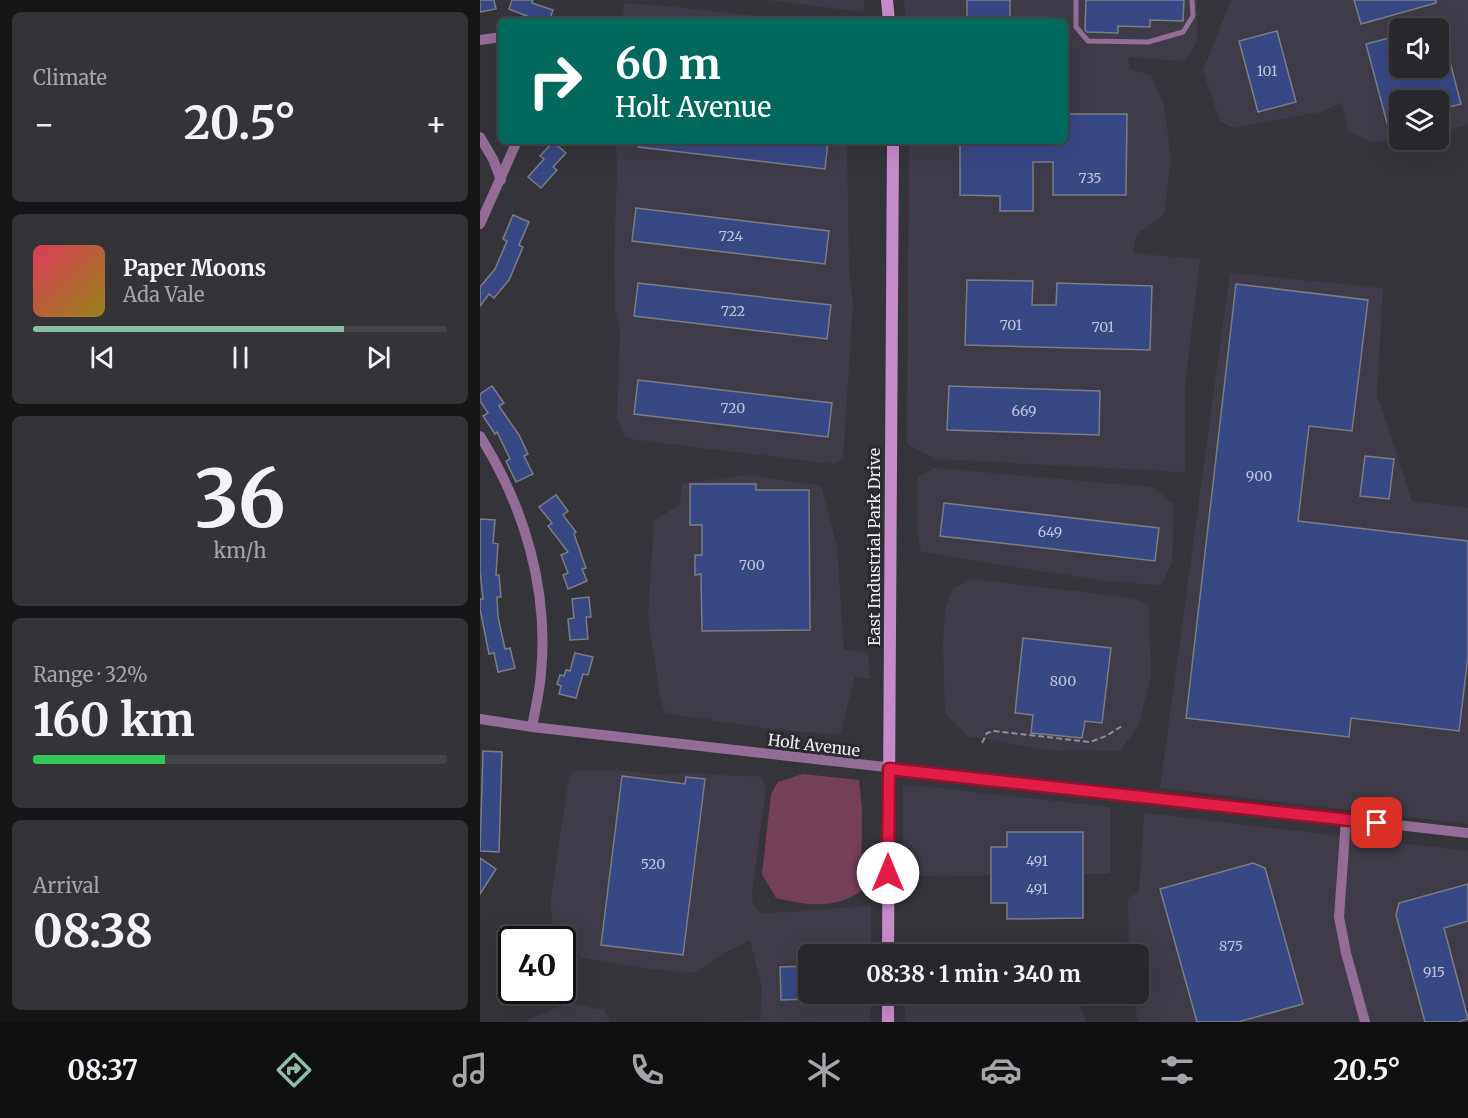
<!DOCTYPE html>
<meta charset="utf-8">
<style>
:root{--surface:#28272c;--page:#343338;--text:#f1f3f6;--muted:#a5a5a9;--line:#444448;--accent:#8abfa5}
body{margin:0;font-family:Merriweather,serif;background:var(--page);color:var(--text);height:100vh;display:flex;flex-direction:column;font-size:22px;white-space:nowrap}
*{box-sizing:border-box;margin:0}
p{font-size:20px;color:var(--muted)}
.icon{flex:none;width:33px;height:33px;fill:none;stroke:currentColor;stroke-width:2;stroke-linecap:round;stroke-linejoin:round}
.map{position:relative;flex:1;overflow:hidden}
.panel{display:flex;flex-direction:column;gap:12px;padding:12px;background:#161518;width:480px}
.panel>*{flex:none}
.top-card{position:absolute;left:18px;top:18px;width:570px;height:126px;border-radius:9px;box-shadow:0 6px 24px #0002,0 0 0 2px var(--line);background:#00695c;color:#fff;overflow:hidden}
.controls{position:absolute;left:909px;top:18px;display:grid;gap:12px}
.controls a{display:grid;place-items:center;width:60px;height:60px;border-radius:9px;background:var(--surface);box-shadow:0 6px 24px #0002,0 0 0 2px var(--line);font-size:30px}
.speed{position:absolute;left:18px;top:926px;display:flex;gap:12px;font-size:30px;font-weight:700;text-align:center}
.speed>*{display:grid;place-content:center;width:78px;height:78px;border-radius:50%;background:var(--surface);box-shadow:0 6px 24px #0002,0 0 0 2px var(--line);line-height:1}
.speed .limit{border:3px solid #111;border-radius:9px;background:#fff;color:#111}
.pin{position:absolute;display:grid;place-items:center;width:51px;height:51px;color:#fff;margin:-26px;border-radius:12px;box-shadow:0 3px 9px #0006}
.me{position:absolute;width:66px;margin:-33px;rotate:0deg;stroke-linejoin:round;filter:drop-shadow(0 0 4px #0008)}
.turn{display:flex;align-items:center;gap:21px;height:126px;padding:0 18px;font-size:27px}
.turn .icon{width:78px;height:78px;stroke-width:2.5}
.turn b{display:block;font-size:42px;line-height:51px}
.big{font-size:45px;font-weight:700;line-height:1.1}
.panel .widget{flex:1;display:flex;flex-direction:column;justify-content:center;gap:9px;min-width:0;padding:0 21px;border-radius:9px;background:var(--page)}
.panel .dial{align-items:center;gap:0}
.dial b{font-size:78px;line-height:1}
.song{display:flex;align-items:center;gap:18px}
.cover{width:72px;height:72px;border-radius:9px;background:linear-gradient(135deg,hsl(350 70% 55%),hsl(50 70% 35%))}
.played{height:6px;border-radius:3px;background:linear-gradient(90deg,var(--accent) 75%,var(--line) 75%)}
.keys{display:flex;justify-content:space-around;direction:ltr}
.heat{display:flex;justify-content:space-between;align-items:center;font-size:33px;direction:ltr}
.charge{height:9px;border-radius:4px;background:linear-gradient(90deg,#34c759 32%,var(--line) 0)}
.trip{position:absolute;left:318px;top:944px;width:351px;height:60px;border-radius:9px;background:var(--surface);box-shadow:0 6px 24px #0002,0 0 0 2px var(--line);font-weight:700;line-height:60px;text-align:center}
.dock{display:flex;height:96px;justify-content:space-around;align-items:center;background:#101012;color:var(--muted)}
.dock .icon{width:42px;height:42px}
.dock .selected{color:var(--accent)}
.dock b{font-size:27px;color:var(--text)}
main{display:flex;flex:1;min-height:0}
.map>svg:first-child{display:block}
</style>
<main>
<section class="panel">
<div class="widget"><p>Climate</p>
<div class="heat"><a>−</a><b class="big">20.5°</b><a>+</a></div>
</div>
<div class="widget">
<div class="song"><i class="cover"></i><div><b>Paper Moons</b><p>Ada Vale</p></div></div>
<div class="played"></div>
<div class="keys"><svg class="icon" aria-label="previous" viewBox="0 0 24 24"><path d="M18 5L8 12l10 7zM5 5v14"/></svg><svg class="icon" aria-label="pause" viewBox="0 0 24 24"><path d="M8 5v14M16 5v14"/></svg><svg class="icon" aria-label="next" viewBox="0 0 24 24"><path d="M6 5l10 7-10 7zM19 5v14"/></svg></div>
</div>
<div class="widget dial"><b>36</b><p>km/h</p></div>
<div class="widget"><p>Range · 32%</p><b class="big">160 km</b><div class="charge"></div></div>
<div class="widget"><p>Arrival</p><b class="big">08:38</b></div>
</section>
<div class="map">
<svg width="988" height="1022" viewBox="0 0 988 1022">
<rect width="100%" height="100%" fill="#36343b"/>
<g fill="#3f3b48" fill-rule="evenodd">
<path d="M288 0H385L383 12Z"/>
<path d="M424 0H717V41L705 61 648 57 650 69 671 75 684 105 691 159 684 214 656 235 653 253 720 259 705 386V472L455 459 427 444 429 141H585V21H426Z"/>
<path d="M751 0H988V124L959 134 958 100H920L919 139 892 142 868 131 862 103 839 112 753 128 740 121 723 71ZM920 28H958V68H920Z"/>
<path d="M145 3 187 6 324 21H141Z"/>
<path d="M136 141H367L369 270 373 303 363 460 353 464 156 440 144 436 137 418 140 333 135 308 134 260 137 174Z"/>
<path d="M750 273 903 288 897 395 932 501 988 508V824L680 788Z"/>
<path d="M454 468 672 487 694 504 692 563 681 585 624 581 441 552 437 527 438 478Z"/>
<path d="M271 475 341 486 357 546 364 650 388 653 390 679 375 677 360 735 283 728 185 713 180 697 168 617 174 521 200 504 202 483Z"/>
<path d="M491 579 653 598 669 605 671 675 659 725 640 751 568 750 487 736 465 713 463 644 465 611 472 589Z"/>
<path d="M97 770 143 771 194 776 206 773 282 777 286 786 272 895 273 905 282 914 391 906V954H328V993H391L390 1022H209L280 1021 282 987 270 940 237 957 216 973 171 969 103 958 83 946 82 939H75L70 905 89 776Z"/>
<path d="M423 784 630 807V874L423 876Z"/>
<path d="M664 813 988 851V1022H658L653 993H658V954H649L648 898 659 892Z"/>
<path d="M426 995H565L597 999 606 1022H425Z"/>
<path d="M86 1003 124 1010 130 1022H44Z"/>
</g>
<path fill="#764058" d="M323 774 379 780 382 809 381 891C354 910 326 905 296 898L282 874 291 794 298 782Z"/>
<g fill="#384885" stroke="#7b7d85" stroke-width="1.5">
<path d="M0 0H14L16 9 0 12Z"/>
<path d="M32 0H53L52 3 73 10 69 21H45L47 16 29 9Z"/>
<rect x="487" y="0" width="43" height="21"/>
<path d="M606 0H704L703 21 670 20V27L638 26V33L607 32 605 30Z"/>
<path d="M874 0H956V3L881 24Z"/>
<path d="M797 31 816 102 778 112 759 41Z"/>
<path d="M958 31H962L981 104 958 110V100H920V120L907 123 886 44 920 35V68H958Z"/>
<path d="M585 114H647L646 195H573V162H553V211H520V196L480 195V141H552V145H574V141H585Z"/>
<path d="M158 141H348L345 169 158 147Z"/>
<path d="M73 142 86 153 73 167 77 170 61 188 48 177 64 159 60 156Z"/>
<path d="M156 208 349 231 345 264 152 241Z"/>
<path d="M33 215 49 222 39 245 43 247 29 280 14 298 9 294 0 306V287L15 269 27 241 23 239Z"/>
<path d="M487 280 553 281 552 305H576L577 283 672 286 670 350 485 345Z"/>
<path d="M158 283 351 305 347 339 154 316Z"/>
<path d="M756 284 888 300 872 431 829 426 818 521 988 541V656L979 731 871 718 869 737 706 718Z"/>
<path d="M158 380 352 403 348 437 154 414Z"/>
<path d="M12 386 24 403 19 406 39 435 48 454 44 456 53 474 36 482 26 461 30 459 17 432 15 434 3 416 8 413 0 401V394Z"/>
<path d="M469 386 620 391 619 435 467 430Z"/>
<path d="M885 456 914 459 909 499 880 496Z"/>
<path d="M210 484H276V490H329L330 630 222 631 221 574 215 575V555H222V525H210Z"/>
<path d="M76 495 88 511 83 515 96 532 94 534 106 568 102 569 107 581 88 589 83 575 88 573 81 555 88 552 68 526 72 523 59 507Z"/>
<path d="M464 503 679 528 675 561 460 536Z"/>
<path d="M0 519 15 520 13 543 18 544 16 575H19L21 597H17L18 617 25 649 30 648 35 668 18 672 14 653 9 654 0 609V599H3L0 571Z"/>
<path d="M109 597 111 617H106L108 639 90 640 88 619 94 618 92 599Z"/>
<path d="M543 638 631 648 622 723 605 721 602 738 551 733 553 715 535 713Z"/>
<path d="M95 653 113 657 108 675 103 674 96 698 79 694 81 686 77 684 80 675 84 676 86 670 90 671Z"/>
<path d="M3 751 22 752 19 852 0 851Z"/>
<path d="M142 776 205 784 206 777 225 779 203 955 121 945Z"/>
<path d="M527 832H603V918L527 919V903H511V847H527Z"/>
<path d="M0 858 16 869 0 894Z"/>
<path d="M773 863 785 868 823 1004 758 1022H717L680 889Z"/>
<path d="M988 884V921L964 928 988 1019 978 1022H945L916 915 919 903Z"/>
<path d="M328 966V999L301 1000 300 967Z"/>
</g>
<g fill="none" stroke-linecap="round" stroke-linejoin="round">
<path stroke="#908f95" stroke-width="2" stroke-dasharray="6 3" stroke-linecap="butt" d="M502 743 507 733 514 731 610 742 626 736 642 726"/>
<path stroke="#936d95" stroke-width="5" d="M596 0V27L608 41 668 42 703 32 713 16 712 0"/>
<g stroke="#936d95" stroke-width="10">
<path d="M0 40 21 37"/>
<path d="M0 137 13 159 21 180"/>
<path d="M0 224 37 141"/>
<path d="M0 436C44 506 69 589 61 673 60 691 55 710 52 727"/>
<path d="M0 719 52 727 988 833"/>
<path d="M866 819 859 917 866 953 885 1022"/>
</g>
<g stroke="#c88bca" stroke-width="12">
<path d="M407 0 409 21"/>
<path d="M408 954 413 141"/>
<path d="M408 1022V993"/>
</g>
</g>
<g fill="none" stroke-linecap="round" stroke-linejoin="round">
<g stroke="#92132f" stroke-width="15">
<path id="route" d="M408 873 409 769 897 823"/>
</g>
<use href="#route" stroke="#e11d48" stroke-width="10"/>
</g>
<g text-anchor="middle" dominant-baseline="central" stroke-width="6" stroke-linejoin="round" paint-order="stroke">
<g font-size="14" fill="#c0c3d6">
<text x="787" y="71">101</text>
<text x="610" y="178">735</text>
<text x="251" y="236">724</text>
<text x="253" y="311">722</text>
<text x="531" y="325">701</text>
<text x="623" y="327">701</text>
<text x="253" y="408">720</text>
<text x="544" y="411">669</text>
<text x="779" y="476">900</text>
<text x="570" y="532">649</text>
<text x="272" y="565">700</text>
<text x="583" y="681">800</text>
<text x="557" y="861">491</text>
<text x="173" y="864">520</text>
<text x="557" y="889">491</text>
<text x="751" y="946">875</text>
<text x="954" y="972">915</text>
</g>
<g font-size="16" fill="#edecf1" stroke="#2c2a31">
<text transform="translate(394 547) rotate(-90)">East Industrial Park Drive</text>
<text transform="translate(334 745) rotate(7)">Holt Avenue</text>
</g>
</g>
</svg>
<div class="controls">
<a><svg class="icon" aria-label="sound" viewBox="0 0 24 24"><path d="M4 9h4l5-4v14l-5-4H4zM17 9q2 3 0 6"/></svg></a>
<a><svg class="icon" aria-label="layers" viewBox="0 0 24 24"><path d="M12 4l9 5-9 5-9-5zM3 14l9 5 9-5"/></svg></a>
</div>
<div class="speed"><div class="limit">40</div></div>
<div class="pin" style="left:897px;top:823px;background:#d93025"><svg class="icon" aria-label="arrive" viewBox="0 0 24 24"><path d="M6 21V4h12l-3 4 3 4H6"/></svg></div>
<svg class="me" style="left:408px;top:873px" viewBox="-20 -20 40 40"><circle r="19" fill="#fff"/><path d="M0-13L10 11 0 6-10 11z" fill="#e11d48"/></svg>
<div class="trip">08:38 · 1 min · 340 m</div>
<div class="top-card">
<div class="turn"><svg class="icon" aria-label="right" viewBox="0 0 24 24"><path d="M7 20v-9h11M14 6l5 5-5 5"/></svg><div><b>60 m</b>Holt Avenue</div></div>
</div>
</div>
</main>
<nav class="dock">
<b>08:37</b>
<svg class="icon selected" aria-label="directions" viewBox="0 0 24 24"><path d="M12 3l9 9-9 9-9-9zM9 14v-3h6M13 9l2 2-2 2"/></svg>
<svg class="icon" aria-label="music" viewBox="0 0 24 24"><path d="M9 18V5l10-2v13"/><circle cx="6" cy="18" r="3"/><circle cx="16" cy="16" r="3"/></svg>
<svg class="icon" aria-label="phone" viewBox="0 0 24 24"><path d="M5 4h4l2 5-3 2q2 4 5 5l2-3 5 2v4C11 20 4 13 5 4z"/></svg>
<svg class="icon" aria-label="climate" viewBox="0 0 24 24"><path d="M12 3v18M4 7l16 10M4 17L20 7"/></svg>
<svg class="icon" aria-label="car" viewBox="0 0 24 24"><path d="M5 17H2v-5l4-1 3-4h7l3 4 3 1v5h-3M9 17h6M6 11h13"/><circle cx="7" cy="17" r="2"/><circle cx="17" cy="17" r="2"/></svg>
<svg class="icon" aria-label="filters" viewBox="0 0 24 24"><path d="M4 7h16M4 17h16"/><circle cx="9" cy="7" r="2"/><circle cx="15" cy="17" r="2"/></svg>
<b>20.5°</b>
</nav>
